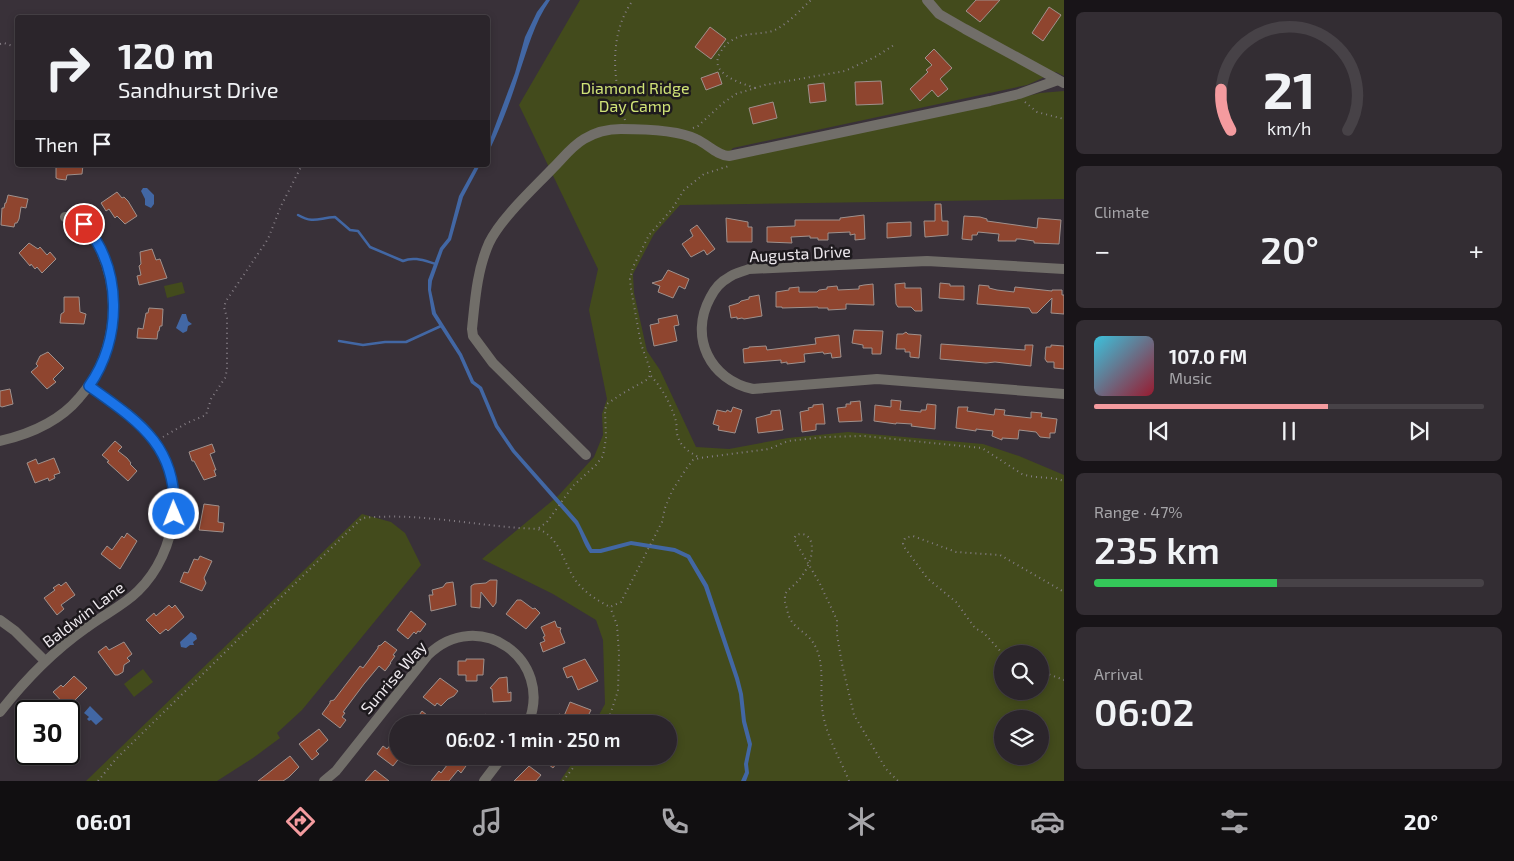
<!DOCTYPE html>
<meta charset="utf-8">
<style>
:root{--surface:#2b252b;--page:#332d33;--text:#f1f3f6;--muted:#a6a5a9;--line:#474247;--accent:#f49b9f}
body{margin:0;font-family:"Exo 2",sans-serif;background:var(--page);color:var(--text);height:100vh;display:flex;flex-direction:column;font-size:19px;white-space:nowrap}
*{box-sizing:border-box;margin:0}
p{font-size:16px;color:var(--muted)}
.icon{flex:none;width:28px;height:28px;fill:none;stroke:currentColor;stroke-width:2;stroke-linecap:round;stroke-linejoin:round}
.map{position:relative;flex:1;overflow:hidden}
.details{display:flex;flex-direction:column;gap:12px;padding:12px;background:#181418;width:450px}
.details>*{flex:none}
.guide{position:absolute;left:15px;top:15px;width:475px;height:152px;border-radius:5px;box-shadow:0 2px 8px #0003,0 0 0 1px var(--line);background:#2b252b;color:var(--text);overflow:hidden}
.controls{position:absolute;left:994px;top:645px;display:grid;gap:10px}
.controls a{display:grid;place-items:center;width:55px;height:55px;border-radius:50%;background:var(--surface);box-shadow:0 2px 8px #0003,0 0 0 1px var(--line);font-size:25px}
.speed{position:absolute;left:15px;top:700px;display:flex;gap:10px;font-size:25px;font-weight:700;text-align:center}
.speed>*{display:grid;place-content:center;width:65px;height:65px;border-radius:50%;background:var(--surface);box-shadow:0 2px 8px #0003,0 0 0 1px var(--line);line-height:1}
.speed .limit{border:2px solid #111;border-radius:8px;background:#fff;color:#111}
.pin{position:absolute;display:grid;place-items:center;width:42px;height:42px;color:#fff;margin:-21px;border:2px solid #fff;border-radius:50%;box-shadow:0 1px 5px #0007}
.me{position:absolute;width:55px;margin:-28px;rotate:359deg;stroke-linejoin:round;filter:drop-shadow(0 0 4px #0008)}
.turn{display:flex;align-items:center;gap:18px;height:105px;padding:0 20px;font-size:22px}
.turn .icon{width:65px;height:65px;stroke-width:2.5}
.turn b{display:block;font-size:35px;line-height:42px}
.then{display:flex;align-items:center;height:48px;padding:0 20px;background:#0003;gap:10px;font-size:19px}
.big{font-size:38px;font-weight:600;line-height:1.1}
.details .card{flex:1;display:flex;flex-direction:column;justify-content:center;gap:8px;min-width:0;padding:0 18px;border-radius:8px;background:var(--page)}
.details .dial{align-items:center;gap:0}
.dial svg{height:130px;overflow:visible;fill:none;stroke:var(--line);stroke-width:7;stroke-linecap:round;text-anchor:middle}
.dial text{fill:var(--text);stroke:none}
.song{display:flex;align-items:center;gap:15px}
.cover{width:60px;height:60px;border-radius:8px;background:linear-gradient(135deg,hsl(190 70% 55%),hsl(350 70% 35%))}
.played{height:5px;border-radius:2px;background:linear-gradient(90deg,var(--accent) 60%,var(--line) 60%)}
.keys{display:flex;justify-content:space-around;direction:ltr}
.heat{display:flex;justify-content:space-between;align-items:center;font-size:28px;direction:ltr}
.charge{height:8px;border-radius:4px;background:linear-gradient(90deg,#34c759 47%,var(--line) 0)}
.trip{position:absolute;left:389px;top:715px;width:288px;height:50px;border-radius:25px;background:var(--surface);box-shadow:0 2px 8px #0003,0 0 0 1px var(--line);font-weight:600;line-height:50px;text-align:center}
.tabs{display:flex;height:80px;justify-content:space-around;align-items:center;background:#110f11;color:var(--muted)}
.tabs .icon{width:35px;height:35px}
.tabs .on{color:var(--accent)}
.tabs b{font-size:22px;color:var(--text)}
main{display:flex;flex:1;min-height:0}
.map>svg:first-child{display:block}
</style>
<main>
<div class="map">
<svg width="1064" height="781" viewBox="0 0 1064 781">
<rect width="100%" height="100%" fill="#393139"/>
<g fill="#434b1c" fill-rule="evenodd">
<path d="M580 0H1064V76L1056 72 1027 85 733 148 723 159 987 106 1040 93 1064 91V199L680 205 654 234 633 274 634 293 647 351 660 370 696 447 729 449 788 438 848 432 983 444 1019 456 1064 475V781H560L577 756H668V724H594L605 704 603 640 596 620 553 594 482 559 558 496 594 457 603 435 602 414 607 399 589 310 598 269 519 105ZM1002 654H1040V691H1002ZM1002 719H1040V756H1002Z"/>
<path d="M182 282 185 293 167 298 164 286Z"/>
<path d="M362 514 391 522 405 533 421 565 302 710 277 733 280 738 253 758 217 781H86Z"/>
<path d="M143 669 153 682 134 697 124 684Z"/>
</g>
<g fill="#4267a4">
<path d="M546 0H550C534 23 528 48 519 74 512 97 499 132 488 153V145L515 73 525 37 537 12Z"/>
<path d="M476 165H480L463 197 451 240 443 250 432 281 431 290 436 313 462 354 474 381 482 387 498 425 515 450 578 521 592 549H600L631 541 675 548 690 555 708 585 739 678 743 694 746 721 752 744 748 764 749 773 746 781H741L745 772 744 764 748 745 742 722 739 694 735 679 704 587 687 558 674 552 631 545 601 553H590C583 544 581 533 575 524L512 452 495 427 479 389 471 383 459 356 432 314 428 290V280L440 248 448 238 459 196Z"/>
<path d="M143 188H147L154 195V204L151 208 145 205V199L141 191Z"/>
<path d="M182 314H186L188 321 192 324 188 326 187 331 183 333 176 328Z"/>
<path d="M191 632 196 635 197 639 193 642 194 645H190L186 648 181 647 180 642Z"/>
<path d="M90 706 103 719 96 725 91 720 89 721 87 719 89 717 84 713Z"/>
</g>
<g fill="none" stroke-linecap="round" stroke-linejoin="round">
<g stroke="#4267a4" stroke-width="2.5">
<path d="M298 215C314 224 318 218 335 217L350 230 358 231 370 247 403 261C414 256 425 261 436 264"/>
<path d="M339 341 363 345 385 342H406L441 326"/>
</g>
</g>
<g fill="#8f452f" stroke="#9f918d">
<path d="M976 0H1000L980 22 966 11Z"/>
<path d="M1049 7 1061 15 1043 41 1032 33Z"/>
<path d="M710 27 726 39 711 59 695 47Z"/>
<path d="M934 49 952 68 940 79 948 89 938 97 932 90 920 101 910 89 928 72 926 70 932 65 925 58Z"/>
<path d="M718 72 722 84 706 90 701 78Z"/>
<path d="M881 81 883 104 856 105 855 82Z"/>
<path d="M824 83 826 101 810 103 808 85Z"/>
<path d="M773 102 777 118 753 124 749 108Z"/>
<path d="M56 165H83L82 174 67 175 66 180 58 179 56 178Z"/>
<path d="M117 192 122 198 124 197 128 201 137 216 125 224 117 216 115 218 109 209 106 211 101 203Z"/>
<path d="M8 195 28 199 26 208 21 207 19 219 17 223H15L14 227 1 225 2 208H4L5 203H6Z"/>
<path d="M935 204H941L942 221H948V235L925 237 924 221H935Z"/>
<path d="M864 215 865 239 855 240V234L850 235V232L828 233V240H818V238H810V236L791 237 792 243 767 242V227L795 226V220H840V218Z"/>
<path d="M964 216 980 217 987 219V221L1037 228 1038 218 1061 220 1059 244 1034 243V241L1020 239H1016V241H998L999 234 978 232 977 235H972V240L962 239Z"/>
<path d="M726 218 748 222V227H752V242H727Z"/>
<path d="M911 222V236L887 238V223Z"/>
<path d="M697 225 715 249 707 255 704 250 691 257 682 244 693 236 690 230Z"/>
<path d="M29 243 38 249 40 247 47 255 50 252 56 259 42 273 37 267 35 269 31 264 30 266 19 253Z"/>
<path d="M152 249 156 260 160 259 167 278 139 285 137 276 141 275 139 266 141 264 140 252Z"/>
<path d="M668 270 689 279 685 289 679 286 673 298 658 292 660 286 652 283 662 280Z"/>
<path d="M905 283V288H921L922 311H915L911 307H898L896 304 895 284Z"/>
<path d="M940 283 950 284V286H964V300L939 298Z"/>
<path d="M873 284 874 305 846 304V309L828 310V308H818V307L782 308V307H776V292L789 290V288L799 287V292H817L819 290 827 289V287L837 286 838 290 859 289V286L864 285Z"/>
<path d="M979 285 989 286V288L997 290 1014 292 1015 287 1052 291V290H1062V295H1064V314L1051 313 1052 298 1037 313H1032L1029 308 977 304Z"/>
<path d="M759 295 762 316 744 319 742 318 737 319V317L731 318 729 306 739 303 741 301 749 299V297Z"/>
<path d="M64 297H79L80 312 86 314 84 324 60 323 61 314 64 312Z"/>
<path d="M149 308 163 309 162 326H160L159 331H158L157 339 137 338 138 328 143 329 146 313H148Z"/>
<path d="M677 315 679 325 674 326 677 341 654 346 650 325 659 323 658 319Z"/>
<path d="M854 330 883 331 881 354H872V348H863V345L852 343Z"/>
<path d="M906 332 908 334 921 335 919 358 910 357V352H905V349H896L897 334H903Z"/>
<path d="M839 335 841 357 832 358 831 353 824 354 823 352 804 354 805 362 787 364V362L781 363V360L744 363 743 349 749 348V347L766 346 767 350 816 344 815 338Z"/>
<path d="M941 344 1025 350V345H1033L1031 364V366L995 362 986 363 940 359Z"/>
<path d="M1051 345 1064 346V369L1054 368V362H1047L1045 359 1046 347H1051Z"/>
<path d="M48 352 64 368 53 379 56 382 47 389 31 372 38 366 36 364 40 356Z"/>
<path d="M10 389 13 404 2 407 0 406V391Z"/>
<path d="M891 400 901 401 900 410 921 412V410H926L927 404 936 405 935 429 911 426 912 424 896 423V424L874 421 875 405 891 407Z"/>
<path d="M860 401 862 421 839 422 837 408 846 407V404H851L850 402Z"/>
<path d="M823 404 825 424H816V430L802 432 800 412 809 410 808 408 813 407V405Z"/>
<path d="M733 407 742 410 735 433 718 430 719 426 713 424 717 410 726 412 727 410 731 412Z"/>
<path d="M958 407H968L967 411 994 415 995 409 1005 410 1004 415 1031 418V412L1042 413 1041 417 1057 419 1055 433H1050V438L1040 437 1036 432 1019 430 1018 439 1002 438V440L992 436 993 431 976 429V431L956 428Z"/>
<path d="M780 410 783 430 758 433 756 418 771 414V411Z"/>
<path d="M115 441 122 447 118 451 127 458 131 463 130 464 137 471 128 481 107 462 109 461 102 455Z"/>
<path d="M212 444 215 452 210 454 216 470H214L216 476 204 480 194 461H192L189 452Z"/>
<path d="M54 458 60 473 54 475 55 478 49 481 48 478 35 483 27 463 36 459 38 464Z"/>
<path d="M204 504 219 506 218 522 224 523 223 532 199 530Z"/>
<path d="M127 533 137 541 120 569 101 554 107 546 112 550 122 536 124 538Z"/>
<path d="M200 556 212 561 204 578 206 583 202 591 180 582 184 572 188 573 194 559 198 560Z"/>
<path d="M490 580H497L496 603 493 607 481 592 480 608 471 607V586L474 584 486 583Z"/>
<path d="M66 582 75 595 61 605 64 609 57 615 44 598 55 590 53 588 59 584 61 586Z"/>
<path d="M453 582 456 605 431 611 429 595H433L432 590 443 587 446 583Z"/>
<path d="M517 600H521L533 609 535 608 540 613 526 629 506 614Z"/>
<path d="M169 605 172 608 175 605 184 617 168 631 166 629 160 634 146 620 154 613 156 616Z"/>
<path d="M411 611 426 624 420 632 418 631 416 634 414 632 408 639 397 630Z"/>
<path d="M555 621 557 627 561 628 560 631 565 643 543 652 540 643 545 641 543 637 545 636 541 627Z"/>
<path d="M385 641 397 650 393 655 395 656 390 663H391L385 671 379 666 364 684 343 712 345 713 342 717 346 720 340 728 322 714 330 703V701L334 700 360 666 363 668 378 648V646L381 645Z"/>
<path d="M124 642 132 654 127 658 130 661 124 665 123 672 118 675H115L98 652 106 646 109 650Z"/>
<path d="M466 659H484L483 675H477V681H466V675H458V661H466Z"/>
<path d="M585 659 598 681 578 690 572 676 567 678 563 668Z"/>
<path d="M74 676 87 688 75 700V703L70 708H68L53 692 61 685 63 687Z"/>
<path d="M507 677 508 693 511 692V701L493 702 492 689 490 688 499 678Z"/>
<path d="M440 678 458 691 454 696 448 699 441 706 437 703 435 706 423 697Z"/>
<path d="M570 702 591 710 588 716 584 718 582 724H556L559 714 564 716Z"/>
<path d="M422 711 438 724H413Z"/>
<path d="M485 714 497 724H478Z"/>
<path d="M26 724V743L17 736Z"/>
<path d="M319 729 328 740 316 751 319 754 312 760 299 744Z"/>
<path d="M398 736V756H401L393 766 377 754 383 746 387 749Z"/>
<path d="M290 756 299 767 289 777 283 781H258Z"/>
<path d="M454 756H473L461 773 458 770 449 781H431L439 771 441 773Z"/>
<path d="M538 756H562L553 768Z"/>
<path d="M529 766 541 775 536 781H514Z"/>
<path d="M375 770 389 781H365Z"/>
</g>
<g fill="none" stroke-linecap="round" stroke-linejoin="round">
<g stroke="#857e85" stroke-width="2" stroke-dasharray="1 4" stroke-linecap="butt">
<path d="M0 44 4 43 18 48"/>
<path d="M755 88C741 83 708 74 720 53 725 44 732 39 741 36 752 33 765 34 775 30 789 23 800 10 811 0"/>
<path d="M1025 102 1037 112 1064 119"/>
<path d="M625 120C613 81 608 35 633 0"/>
<path d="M693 128 698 126 723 103 736 94 765 85 845 71 877 56 894 45"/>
<path d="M651 376C662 388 671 404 676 421 677 425 676 429 677 433 679 446 689 452 700 458"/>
<path d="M163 437 187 423 206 415 211 399 225 378 227 370V318L224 307 226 301 268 239 281 206 302 165"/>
<path d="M539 528 547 522 573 486 596 465 603 456 606 438 605 410 607 404 620 395 648 379 650 375V369L641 344 631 289 630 279 633 267 649 235 672 209 684 190 704 174 729 166"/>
<path d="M1003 654 984 633 975 628 956 602 927 578 905 548 903 544 905 538 913 536 956 552 1000 555 1064 592"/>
<path d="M1040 671 1064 680"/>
<path d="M607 724 618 691 619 654 617 625 610 607"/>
<path d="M98 781 116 759 362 518C421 512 480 527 538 529 561 538 563 563 576 581 585 593 597 600 610 607L621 602 662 522 665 508 672 491 686 469 693 460 700 458 769 449 788 441 825 437 864 436 982 448 1022 474C1036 479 1051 476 1064 481"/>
<path d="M563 781 582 756"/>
<path d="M849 781C840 758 827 738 823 714 819 693 825 670 817 650 808 628 791 632 787 609 786 605 784 601 785 597 785 590 792 588 796 583 807 572 816 553 810 539 806 534 802 533 796 535L794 539 820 584 837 620V635L842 664 854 715 886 769 898 781"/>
</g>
<g stroke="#716e69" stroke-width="10">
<path d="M927 0 939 14 965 29 1064 83"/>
<path d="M1064 269 927 261 749 269C742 272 734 273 728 278 720 282 714 290 710 298 689 337 710 380 753 389L877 379 1064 394"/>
<path d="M0 441C30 434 59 422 79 398 115 357 123 298 100 249 92 232 83 221 65 217"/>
<path d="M586 455 493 363 473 336 472 329C475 300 477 270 489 243 501 218 534 188 553 168 563 158 572 146 584 139 594 133 608 129 621 129 641 129 678 130 696 139 708 144 716 155 729 156L990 101 1019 94 1058 80"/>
<path d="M0 620 15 631 45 661"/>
<path d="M0 712C25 680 52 652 86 628 103 615 123 606 138 591 178 552 188 480 150 435 133 415 110 401 89 386"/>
<path d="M324 781 336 771 428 655C478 606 555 659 528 724"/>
<path d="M484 781 503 756"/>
</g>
</g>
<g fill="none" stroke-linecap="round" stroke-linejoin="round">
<g stroke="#114b97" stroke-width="12">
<path id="route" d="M84 224C123 269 122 339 89 386 138 421 178 446 174 514"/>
</g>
<use href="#route" stroke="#1a73e8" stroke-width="9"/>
</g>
<g text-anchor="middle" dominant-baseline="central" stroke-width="5" stroke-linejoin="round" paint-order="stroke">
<g font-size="16" fill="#d0e377" stroke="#1e1a1e">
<text x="635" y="87">Diamond Ridge<tspan x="635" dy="18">Day Camp</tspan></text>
</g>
<g font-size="16" fill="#eee9ee" stroke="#1e1a1e">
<text transform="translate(800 253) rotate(-3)">Augusta Drive</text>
<text transform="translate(83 614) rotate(-37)">Baldwin Lane</text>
<text transform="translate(393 677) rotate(-49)">Sunrise Way</text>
</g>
</g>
</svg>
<div class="controls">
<a><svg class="icon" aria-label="search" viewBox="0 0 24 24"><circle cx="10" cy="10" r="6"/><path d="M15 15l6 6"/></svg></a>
<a><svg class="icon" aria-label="layers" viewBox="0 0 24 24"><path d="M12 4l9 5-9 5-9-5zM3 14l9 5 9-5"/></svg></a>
</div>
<div class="speed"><div class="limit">30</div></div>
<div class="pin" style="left:84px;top:224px;background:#d93025"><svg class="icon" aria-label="arrive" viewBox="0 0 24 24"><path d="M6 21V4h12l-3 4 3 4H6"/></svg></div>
<svg class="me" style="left:174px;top:514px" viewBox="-20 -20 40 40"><circle r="17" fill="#1a73e8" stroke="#fff" stroke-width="3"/><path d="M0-11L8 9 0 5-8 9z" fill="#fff"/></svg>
<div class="trip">06:02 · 1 min · 250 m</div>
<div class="guide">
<div class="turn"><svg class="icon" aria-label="right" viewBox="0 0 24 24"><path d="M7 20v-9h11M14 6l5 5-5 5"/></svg><div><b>120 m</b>Sandhurst Drive</div></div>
<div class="then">Then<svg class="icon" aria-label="arrive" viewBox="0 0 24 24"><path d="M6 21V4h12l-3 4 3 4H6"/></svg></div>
</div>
</div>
<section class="details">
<div class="card dial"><svg viewBox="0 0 100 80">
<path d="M14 69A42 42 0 1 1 86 69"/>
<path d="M14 69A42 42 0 0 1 8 44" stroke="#f49b9f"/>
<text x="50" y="56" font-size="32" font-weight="700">21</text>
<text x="50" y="72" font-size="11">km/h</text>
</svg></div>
<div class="card"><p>Climate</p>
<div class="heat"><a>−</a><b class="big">20°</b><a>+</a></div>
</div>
<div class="card">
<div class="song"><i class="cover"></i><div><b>107.0 FM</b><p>Music</p></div></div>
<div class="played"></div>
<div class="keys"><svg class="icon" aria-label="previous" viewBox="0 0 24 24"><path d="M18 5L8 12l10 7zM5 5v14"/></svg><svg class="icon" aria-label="pause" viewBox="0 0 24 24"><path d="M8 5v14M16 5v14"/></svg><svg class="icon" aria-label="next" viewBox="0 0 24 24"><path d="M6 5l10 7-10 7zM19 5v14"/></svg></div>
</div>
<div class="card"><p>Range · 47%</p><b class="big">235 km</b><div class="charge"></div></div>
<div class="card"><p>Arrival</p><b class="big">06:02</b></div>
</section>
</main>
<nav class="tabs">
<b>06:01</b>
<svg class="icon on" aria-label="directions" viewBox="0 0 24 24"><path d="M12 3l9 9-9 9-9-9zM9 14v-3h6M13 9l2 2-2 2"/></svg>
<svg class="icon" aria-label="music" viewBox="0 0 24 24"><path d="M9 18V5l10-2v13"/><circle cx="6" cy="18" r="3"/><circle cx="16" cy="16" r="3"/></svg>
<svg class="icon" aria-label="phone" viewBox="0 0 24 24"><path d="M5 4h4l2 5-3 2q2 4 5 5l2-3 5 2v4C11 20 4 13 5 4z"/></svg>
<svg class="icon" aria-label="climate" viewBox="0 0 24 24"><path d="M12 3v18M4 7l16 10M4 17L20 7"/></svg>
<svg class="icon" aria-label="car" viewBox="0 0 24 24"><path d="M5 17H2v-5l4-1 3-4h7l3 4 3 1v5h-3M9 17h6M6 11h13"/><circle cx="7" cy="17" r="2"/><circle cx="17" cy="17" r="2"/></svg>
<svg class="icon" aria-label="filters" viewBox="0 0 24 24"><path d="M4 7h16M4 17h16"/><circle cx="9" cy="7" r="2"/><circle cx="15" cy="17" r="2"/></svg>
<b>20°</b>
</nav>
